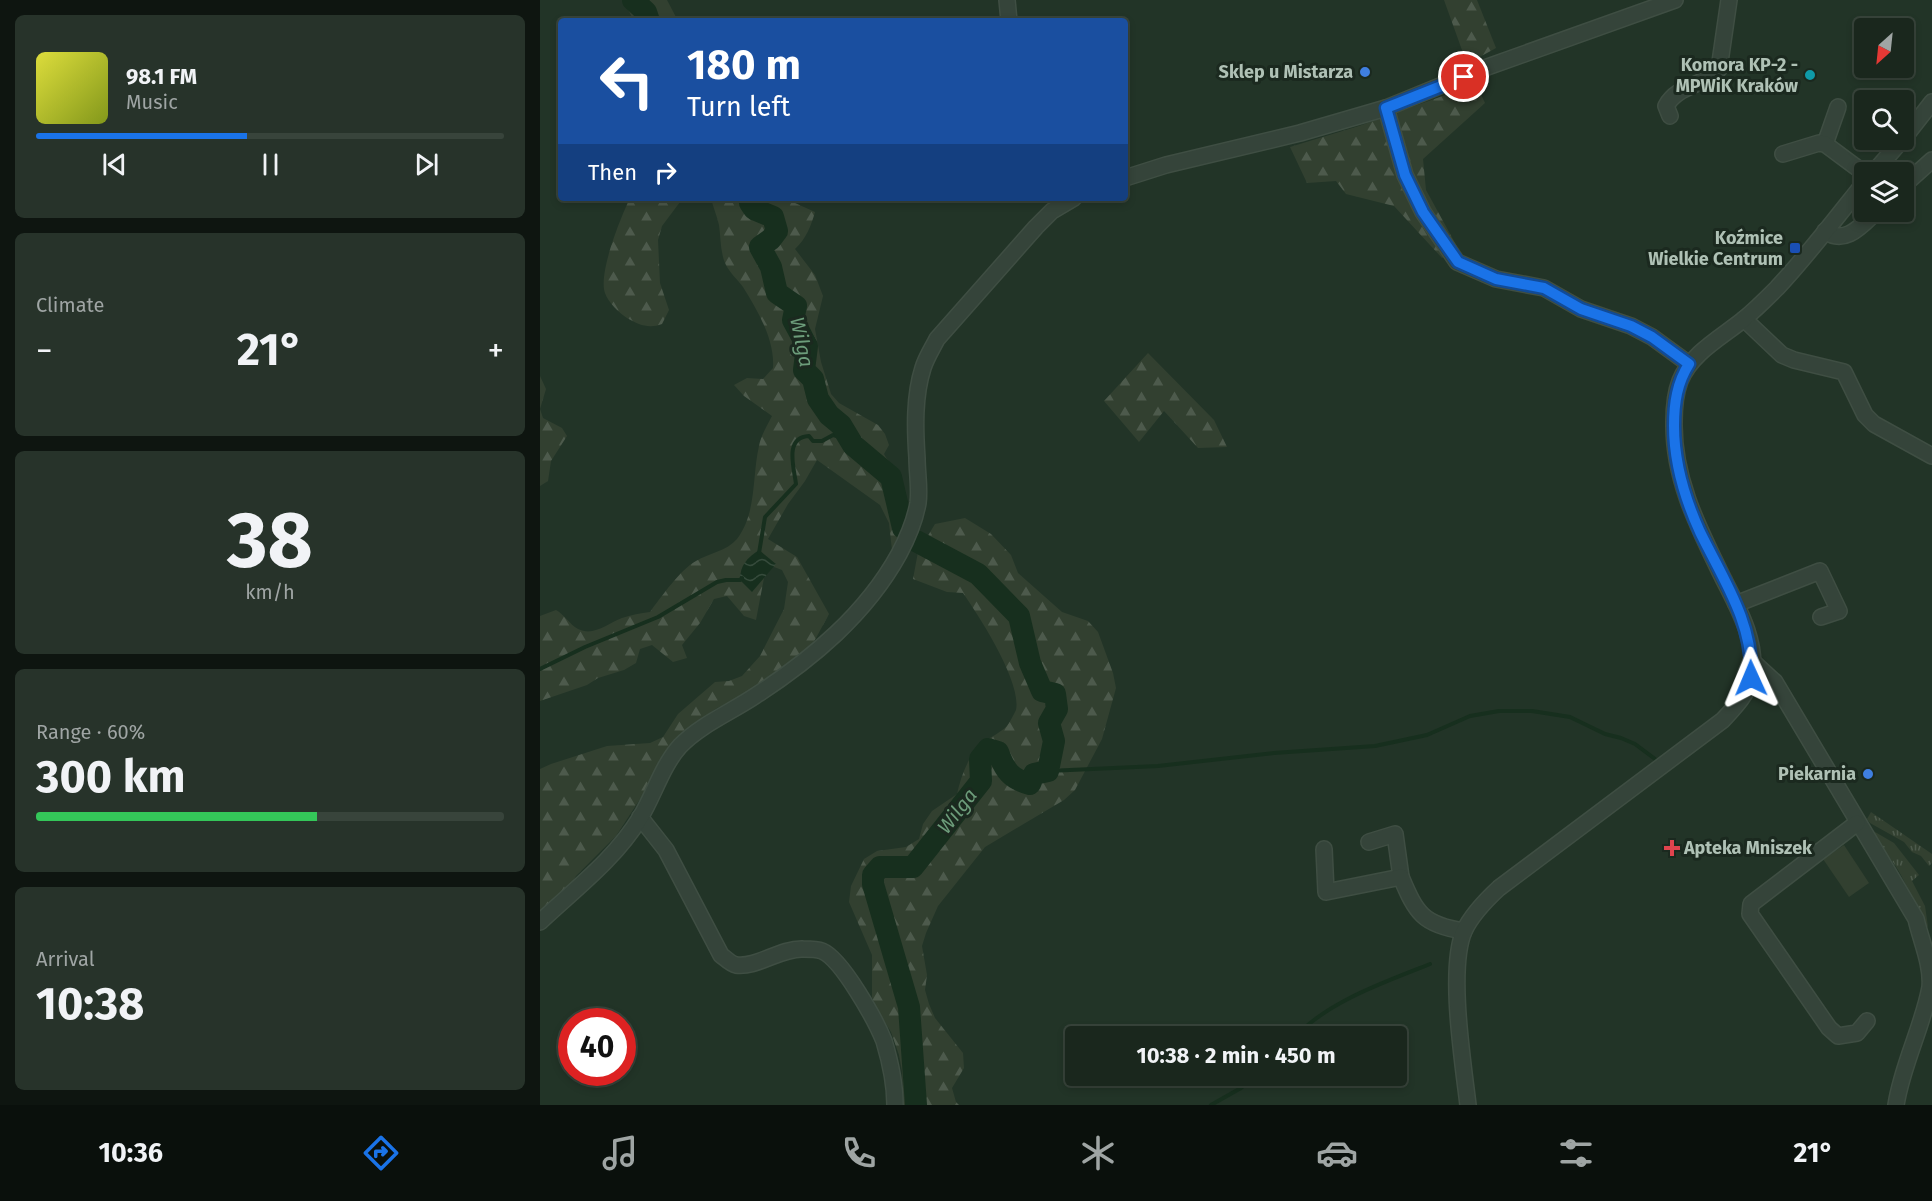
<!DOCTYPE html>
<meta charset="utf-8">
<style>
:root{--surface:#1a271d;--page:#27332a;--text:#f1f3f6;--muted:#9fa5a4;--line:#38443b;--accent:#1a73e8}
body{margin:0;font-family:"Fira Sans",sans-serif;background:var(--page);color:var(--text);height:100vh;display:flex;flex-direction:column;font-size:22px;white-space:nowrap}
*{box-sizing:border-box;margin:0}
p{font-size:20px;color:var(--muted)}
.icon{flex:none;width:33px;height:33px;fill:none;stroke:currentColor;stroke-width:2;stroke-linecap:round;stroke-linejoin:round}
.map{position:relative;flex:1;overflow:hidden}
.side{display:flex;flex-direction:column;gap:15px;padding:15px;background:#0e1510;width:540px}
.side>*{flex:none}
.guide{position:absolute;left:18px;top:18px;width:570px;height:183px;border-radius:6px;box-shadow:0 3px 9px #0003,0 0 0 2px var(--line);background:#1a4fa0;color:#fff;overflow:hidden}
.needle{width:39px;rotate:207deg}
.tools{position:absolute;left:1314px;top:18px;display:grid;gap:12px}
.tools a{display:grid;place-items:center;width:60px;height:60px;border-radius:6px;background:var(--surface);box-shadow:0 3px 9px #0003,0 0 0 2px var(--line);font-size:30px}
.speed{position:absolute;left:18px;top:1008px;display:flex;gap:12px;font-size:30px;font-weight:700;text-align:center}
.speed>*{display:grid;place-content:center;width:78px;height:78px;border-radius:50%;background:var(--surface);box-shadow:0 3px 9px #0003,0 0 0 2px var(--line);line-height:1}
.speed .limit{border:9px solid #d22;background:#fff;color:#111}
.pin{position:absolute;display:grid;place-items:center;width:51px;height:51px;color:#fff;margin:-26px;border:3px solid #fff;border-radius:50%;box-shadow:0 2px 6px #0007}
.me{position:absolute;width:66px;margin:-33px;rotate:359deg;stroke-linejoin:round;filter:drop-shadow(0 0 4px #0008)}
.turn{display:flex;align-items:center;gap:21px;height:126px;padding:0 30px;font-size:27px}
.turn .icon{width:78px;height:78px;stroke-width:2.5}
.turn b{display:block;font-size:42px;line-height:51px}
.then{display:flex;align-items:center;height:57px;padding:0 30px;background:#0003;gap:12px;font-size:22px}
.big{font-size:45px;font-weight:700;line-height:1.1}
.side .card{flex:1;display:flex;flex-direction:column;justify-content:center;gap:9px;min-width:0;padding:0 21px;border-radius:9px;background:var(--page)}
.side .dial{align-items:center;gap:0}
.dial b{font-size:78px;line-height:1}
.song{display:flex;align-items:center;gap:18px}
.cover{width:72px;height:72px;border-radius:9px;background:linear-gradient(135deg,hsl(60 70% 55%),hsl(70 70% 35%))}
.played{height:6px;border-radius:3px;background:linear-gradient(90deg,var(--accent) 45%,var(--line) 45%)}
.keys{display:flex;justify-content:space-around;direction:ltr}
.heat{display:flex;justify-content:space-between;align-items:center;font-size:33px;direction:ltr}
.charge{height:9px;border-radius:4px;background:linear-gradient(90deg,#34c759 60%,var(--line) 0)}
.trip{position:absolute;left:525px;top:1026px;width:342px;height:60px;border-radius:6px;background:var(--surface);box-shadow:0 3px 9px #0003,0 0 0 2px var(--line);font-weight:700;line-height:60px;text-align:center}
.menu{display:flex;height:96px;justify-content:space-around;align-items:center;background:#0a100c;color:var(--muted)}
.menu .icon{width:42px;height:42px}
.menu .active{color:var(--accent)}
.menu b{font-size:27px;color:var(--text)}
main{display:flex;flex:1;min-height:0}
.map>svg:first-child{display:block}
</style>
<main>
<section class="side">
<div class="card">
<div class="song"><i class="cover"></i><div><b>98.1 FM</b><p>Music</p></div></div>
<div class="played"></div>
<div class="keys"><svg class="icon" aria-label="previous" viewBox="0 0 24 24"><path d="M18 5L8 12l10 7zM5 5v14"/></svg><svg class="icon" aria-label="pause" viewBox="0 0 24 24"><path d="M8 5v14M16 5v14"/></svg><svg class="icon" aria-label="next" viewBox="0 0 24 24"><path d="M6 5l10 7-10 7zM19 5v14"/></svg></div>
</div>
<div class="card"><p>Climate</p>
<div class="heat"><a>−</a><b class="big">21°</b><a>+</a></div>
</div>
<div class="card dial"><b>38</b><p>km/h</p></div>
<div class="card"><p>Range · 60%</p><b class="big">300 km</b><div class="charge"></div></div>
<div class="card"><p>Arrival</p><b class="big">10:38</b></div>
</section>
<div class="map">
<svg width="1392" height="1105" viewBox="0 0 1392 1105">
<defs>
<pattern id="grass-tufts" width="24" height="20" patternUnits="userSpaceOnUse" patternTransform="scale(1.5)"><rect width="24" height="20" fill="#324030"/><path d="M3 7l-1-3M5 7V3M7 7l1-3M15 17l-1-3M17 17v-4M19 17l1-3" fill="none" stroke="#4d5a4c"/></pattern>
<pattern id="forest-firs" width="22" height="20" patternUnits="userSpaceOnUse" patternTransform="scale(1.5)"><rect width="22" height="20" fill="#324030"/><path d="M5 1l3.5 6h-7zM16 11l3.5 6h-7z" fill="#4d5a4c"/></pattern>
<pattern id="water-waves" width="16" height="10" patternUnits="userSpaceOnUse" patternTransform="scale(1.5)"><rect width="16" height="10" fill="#172f1e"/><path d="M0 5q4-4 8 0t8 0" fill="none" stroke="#364b3c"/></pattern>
</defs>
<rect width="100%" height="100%" fill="#223427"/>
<g fill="url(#grass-tufts)">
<path d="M1331 812 1392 854V863L1389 866 1381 856 1372 852 1364 842 1330 823 1327 819Z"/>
<path d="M1335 832 1354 843 1379 875 1372 881 1385 906 1388 927C1373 914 1371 894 1362 877 1354 861 1343 849 1331 836V833Z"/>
</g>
<g fill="url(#forest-firs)">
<path d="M83 0H127L138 21H94Z"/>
<path d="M904 0H937L956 48 927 64Z"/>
<path d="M936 84 945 103 883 159 886 190 920 252 902 258 854 206 806 194 796 181 767 183 750 147 819 126Z"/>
<path d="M90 198H143L122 226 118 240 120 283 129 310 122 324C109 329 99 325 87 318 79 313 68 302 65 293 58 273 81 217 90 198Z"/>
<path d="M171 198H244L275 212C271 226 266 239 255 249L275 275 283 296 275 329 281 362 291 394 299 403 338 425 345 434 349 445 344 454C348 462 354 466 357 473 371 497 363 527 352 550L349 523 340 505 277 460 265 481 248 504 228 539 257 557 289 614 270 649 215 691 177 708 154 724 136 744 76 836 36 876 31 884 0 913V769L11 764 67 746 110 743 123 737 138 714 175 682 189 681 202 676 220 656 244 609 248 582 242 570 229 565 224 578 216 620 204 616 187 596 174 599 160 623 142 645 147 658 133 662 112 645 100 649 96 663 84 670 58 678 47 685 0 701V616L16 610C25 615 29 624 38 629 54 637 68 623 82 618 91 615 101 613 110 612 121 597 141 569 156 561 169 553 187 551 197 539 217 513 212 476 219 446 221 435 227 426 232 416L204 396 194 385 207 378 223 379 233 368C235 340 218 311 203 287 198 280 190 273 186 265 180 253 181 238 179 225 177 216 173 207 171 198Z"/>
<path d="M608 353 674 420 687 447 658 448 624 411 599 442 564 401Z"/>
<path d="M0 376 6 389 0 409 3 418 22 428 27 436 11 461 8 481 0 486Z"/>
<path d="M425 518 451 534 471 555 478 573 522 612 548 621 558 632 573 673 576 688 562 739 535 790 524 800 445 847 398 906 386 933 382 946 387 975 385 990 389 1004 395 1018 423 1053 424 1068 412 1088 416 1102 419 1105H364L362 1071 359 1055 351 1032 334 1004 332 997V955L309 902 311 886 324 859 337 851 366 847 379 839 383 824 392 811 417 794C421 776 429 753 444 742 452 736 460 733 467 726 470 722 474 714 476 710 482 682 439 616 423 593L407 592 373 579 378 552 395 524Z"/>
</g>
<path fill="#324030" d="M1304 845 1329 883 1309 897 1283 859Z"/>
<path fill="url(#water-waves)" d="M219 550 236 564 212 592 200 580C200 565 207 558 219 550Z"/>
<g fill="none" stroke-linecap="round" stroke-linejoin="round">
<g stroke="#172f1e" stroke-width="4">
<path d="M219 553 225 517 256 484C254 468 244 437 269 436L273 441H282L293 435 308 439"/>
<path d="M0 669 45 647 118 617 177 582 186 580H200L202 578"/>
<path d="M508 771 618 766 734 753 835 746 887 735 930 716 959 711H992L1030 717 1065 734 1081 738 1095 744 1115 759"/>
<path d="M756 1036C789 1001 845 982 890 964"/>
<path d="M671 1105 701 1088 715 1076"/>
</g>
<g stroke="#172f1e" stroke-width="22">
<path d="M93 0 106 12 109 21"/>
<path d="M214 198 210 203 214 209 233 217 237 231 231 239 220 247 231 267 237 293 256 306 253 320 267 346 264 370 273 379 278 399 289 415 301 425 313 445 351 477 363 528"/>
<path d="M376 1105 369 1007 333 884V875L340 867H373L441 781 440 759 448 749 458 752C465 771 471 779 490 784L494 774 508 771 514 741 509 723 517 709 515 694 502 691 490 663 479 616 438 574 376 541"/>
</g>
<g stroke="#3f4e43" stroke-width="18">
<g id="minor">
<path d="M467 0 469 21"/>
<path d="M846 108 865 175 883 212 917 262 956 279 1004 288 1041 309 1091 326 1112 337 1149 364"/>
<path d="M1130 116 1126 106C1138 84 1164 87 1179 69L1189 0"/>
<path d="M1364 138 1392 102"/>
<path d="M1285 144 1298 107"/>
<path d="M1243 154 1279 143 1285 144 1324 173"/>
<path d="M1334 172 1362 140"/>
<path d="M585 178 626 165 760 133 846 108 939 70 1135 0"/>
<path d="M1364 185 1392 160"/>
<path d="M1285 231C1305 246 1322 225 1336 212"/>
<path d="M1204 319 1242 355 1254 360 1304 372 1325 415 1334 424 1392 456"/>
<path d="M1196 604 1280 571 1299 611 1281 617"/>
<path d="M1212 661 1235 682 1376 919C1381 941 1392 965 1390 987 1383 1026 1362 1065 1356 1105"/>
<path d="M100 817 126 850 181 955C185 958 191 964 196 965 217 968 240 948 263 949 268 949 277 949 282 951 302 959 336 1021 344 1041 350 1061 355 1085 355 1105"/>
<path d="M1317 823 1211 904 1210 914 1289 1028 1298 1036 1317 1033 1327 1021"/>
<path d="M829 842 855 834 861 877"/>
<path d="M784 849 786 892 861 877C876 913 883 925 924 931"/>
<path d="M0 922C35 889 75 859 100 818 114 795 122 766 140 746 160 725 191 712 215 696 272 659 326 614 359 554 367 539 375 520 378 503 380 488 377 473 377 458 375 429 374 396 383 368 386 358 392 349 397 339L496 227 512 211 534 198"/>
<path d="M928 1105C923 1062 908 969 924 931 932 914 946 900 959 888L1183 720C1194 708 1207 695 1211 679 1219 646 1199 609 1184 580 1159 529 1133 480 1134 422 1134 409 1135 394 1140 381 1151 353 1182 337 1204 319 1216 309 1226 299 1237 288 1268 255 1296 218 1324 183"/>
</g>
</g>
<use href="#minor" stroke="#35443a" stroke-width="15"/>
</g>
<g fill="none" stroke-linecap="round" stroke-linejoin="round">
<g stroke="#114b97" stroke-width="15">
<path id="route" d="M924 77 846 108 865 175 883 212 918 262 956 279 1004 288 1041 309 1091 326 1112 337 1149 364C1137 383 1134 403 1134 426 1134 463 1145 499 1160 532 1183 579 1214 624 1211 678"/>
</g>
<use href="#route" stroke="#1a73e8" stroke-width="10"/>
</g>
<g fill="#3f7fe0" stroke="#1b291f" stroke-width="2">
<circle cx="825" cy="72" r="6"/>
<circle cx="1328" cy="774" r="6"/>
</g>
<circle fill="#0f9aa8" stroke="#1b291f" stroke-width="2" cx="1270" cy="75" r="6"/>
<rect fill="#1a4fb4" stroke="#1b291f" stroke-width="2" x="1249" y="242" width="12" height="12" rx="3"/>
<path fill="#e0444e" stroke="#1b291f" stroke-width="2" d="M1129 839h6v6h6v6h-6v6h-6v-6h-6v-6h6z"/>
<g text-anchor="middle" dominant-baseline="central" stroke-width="6" stroke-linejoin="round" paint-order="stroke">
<g font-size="18" font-weight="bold" fill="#afc1b5" stroke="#1b291f" text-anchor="end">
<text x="1258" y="65">Komora KP-2 -<tspan x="1258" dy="21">MPWiK Kraków</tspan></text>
<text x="813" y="72">Sklep u Mistarza</text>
<text x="1243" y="238">Koźmice<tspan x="1243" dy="21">Wielkie Centrum</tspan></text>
<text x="1316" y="774">Piekarnia</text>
<text x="1144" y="848" text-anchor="start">Apteka Mniszek</text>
</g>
<g font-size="20" font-style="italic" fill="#6c9c7a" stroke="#1b291f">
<text transform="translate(262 342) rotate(78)">Wilga</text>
<text transform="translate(417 811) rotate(-52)">Wilga</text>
</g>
</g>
</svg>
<div class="tools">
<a><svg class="needle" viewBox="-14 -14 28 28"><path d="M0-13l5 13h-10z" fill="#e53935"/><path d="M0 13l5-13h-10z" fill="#9fa5a4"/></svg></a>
<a><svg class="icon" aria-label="search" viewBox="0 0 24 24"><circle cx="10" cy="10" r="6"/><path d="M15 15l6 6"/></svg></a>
<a><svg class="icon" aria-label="layers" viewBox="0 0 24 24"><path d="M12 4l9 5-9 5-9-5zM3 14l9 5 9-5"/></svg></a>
</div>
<div class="speed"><div class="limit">40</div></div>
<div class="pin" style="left:924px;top:77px;background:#d93025"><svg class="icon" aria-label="arrive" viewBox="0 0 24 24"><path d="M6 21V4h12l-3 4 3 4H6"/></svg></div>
<svg class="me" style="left:1211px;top:678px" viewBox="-20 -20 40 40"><path d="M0-17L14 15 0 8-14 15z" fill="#1a73e8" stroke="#fff" stroke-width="4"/></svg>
<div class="trip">10:38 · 2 min · 450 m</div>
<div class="guide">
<div class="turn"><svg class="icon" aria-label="left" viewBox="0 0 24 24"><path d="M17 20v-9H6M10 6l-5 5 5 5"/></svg><div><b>180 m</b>Turn left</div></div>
<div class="then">Then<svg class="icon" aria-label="right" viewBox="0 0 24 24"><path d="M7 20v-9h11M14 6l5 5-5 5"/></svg></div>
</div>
</div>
</main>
<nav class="menu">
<b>10:36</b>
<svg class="icon active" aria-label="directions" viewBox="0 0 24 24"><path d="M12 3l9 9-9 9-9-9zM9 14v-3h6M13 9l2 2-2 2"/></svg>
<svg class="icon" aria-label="music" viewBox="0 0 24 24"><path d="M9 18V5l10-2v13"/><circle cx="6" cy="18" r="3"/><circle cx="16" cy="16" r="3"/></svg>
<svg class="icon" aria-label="phone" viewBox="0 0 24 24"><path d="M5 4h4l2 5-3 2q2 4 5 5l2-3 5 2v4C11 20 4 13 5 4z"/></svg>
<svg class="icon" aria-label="climate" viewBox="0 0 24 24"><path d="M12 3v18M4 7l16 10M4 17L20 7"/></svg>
<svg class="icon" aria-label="car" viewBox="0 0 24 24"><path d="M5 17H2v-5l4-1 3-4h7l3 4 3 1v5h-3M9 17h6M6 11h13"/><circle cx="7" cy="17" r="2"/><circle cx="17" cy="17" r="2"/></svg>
<svg class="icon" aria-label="filters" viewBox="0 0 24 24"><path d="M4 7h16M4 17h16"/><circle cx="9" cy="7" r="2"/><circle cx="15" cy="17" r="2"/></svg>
<b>21°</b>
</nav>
